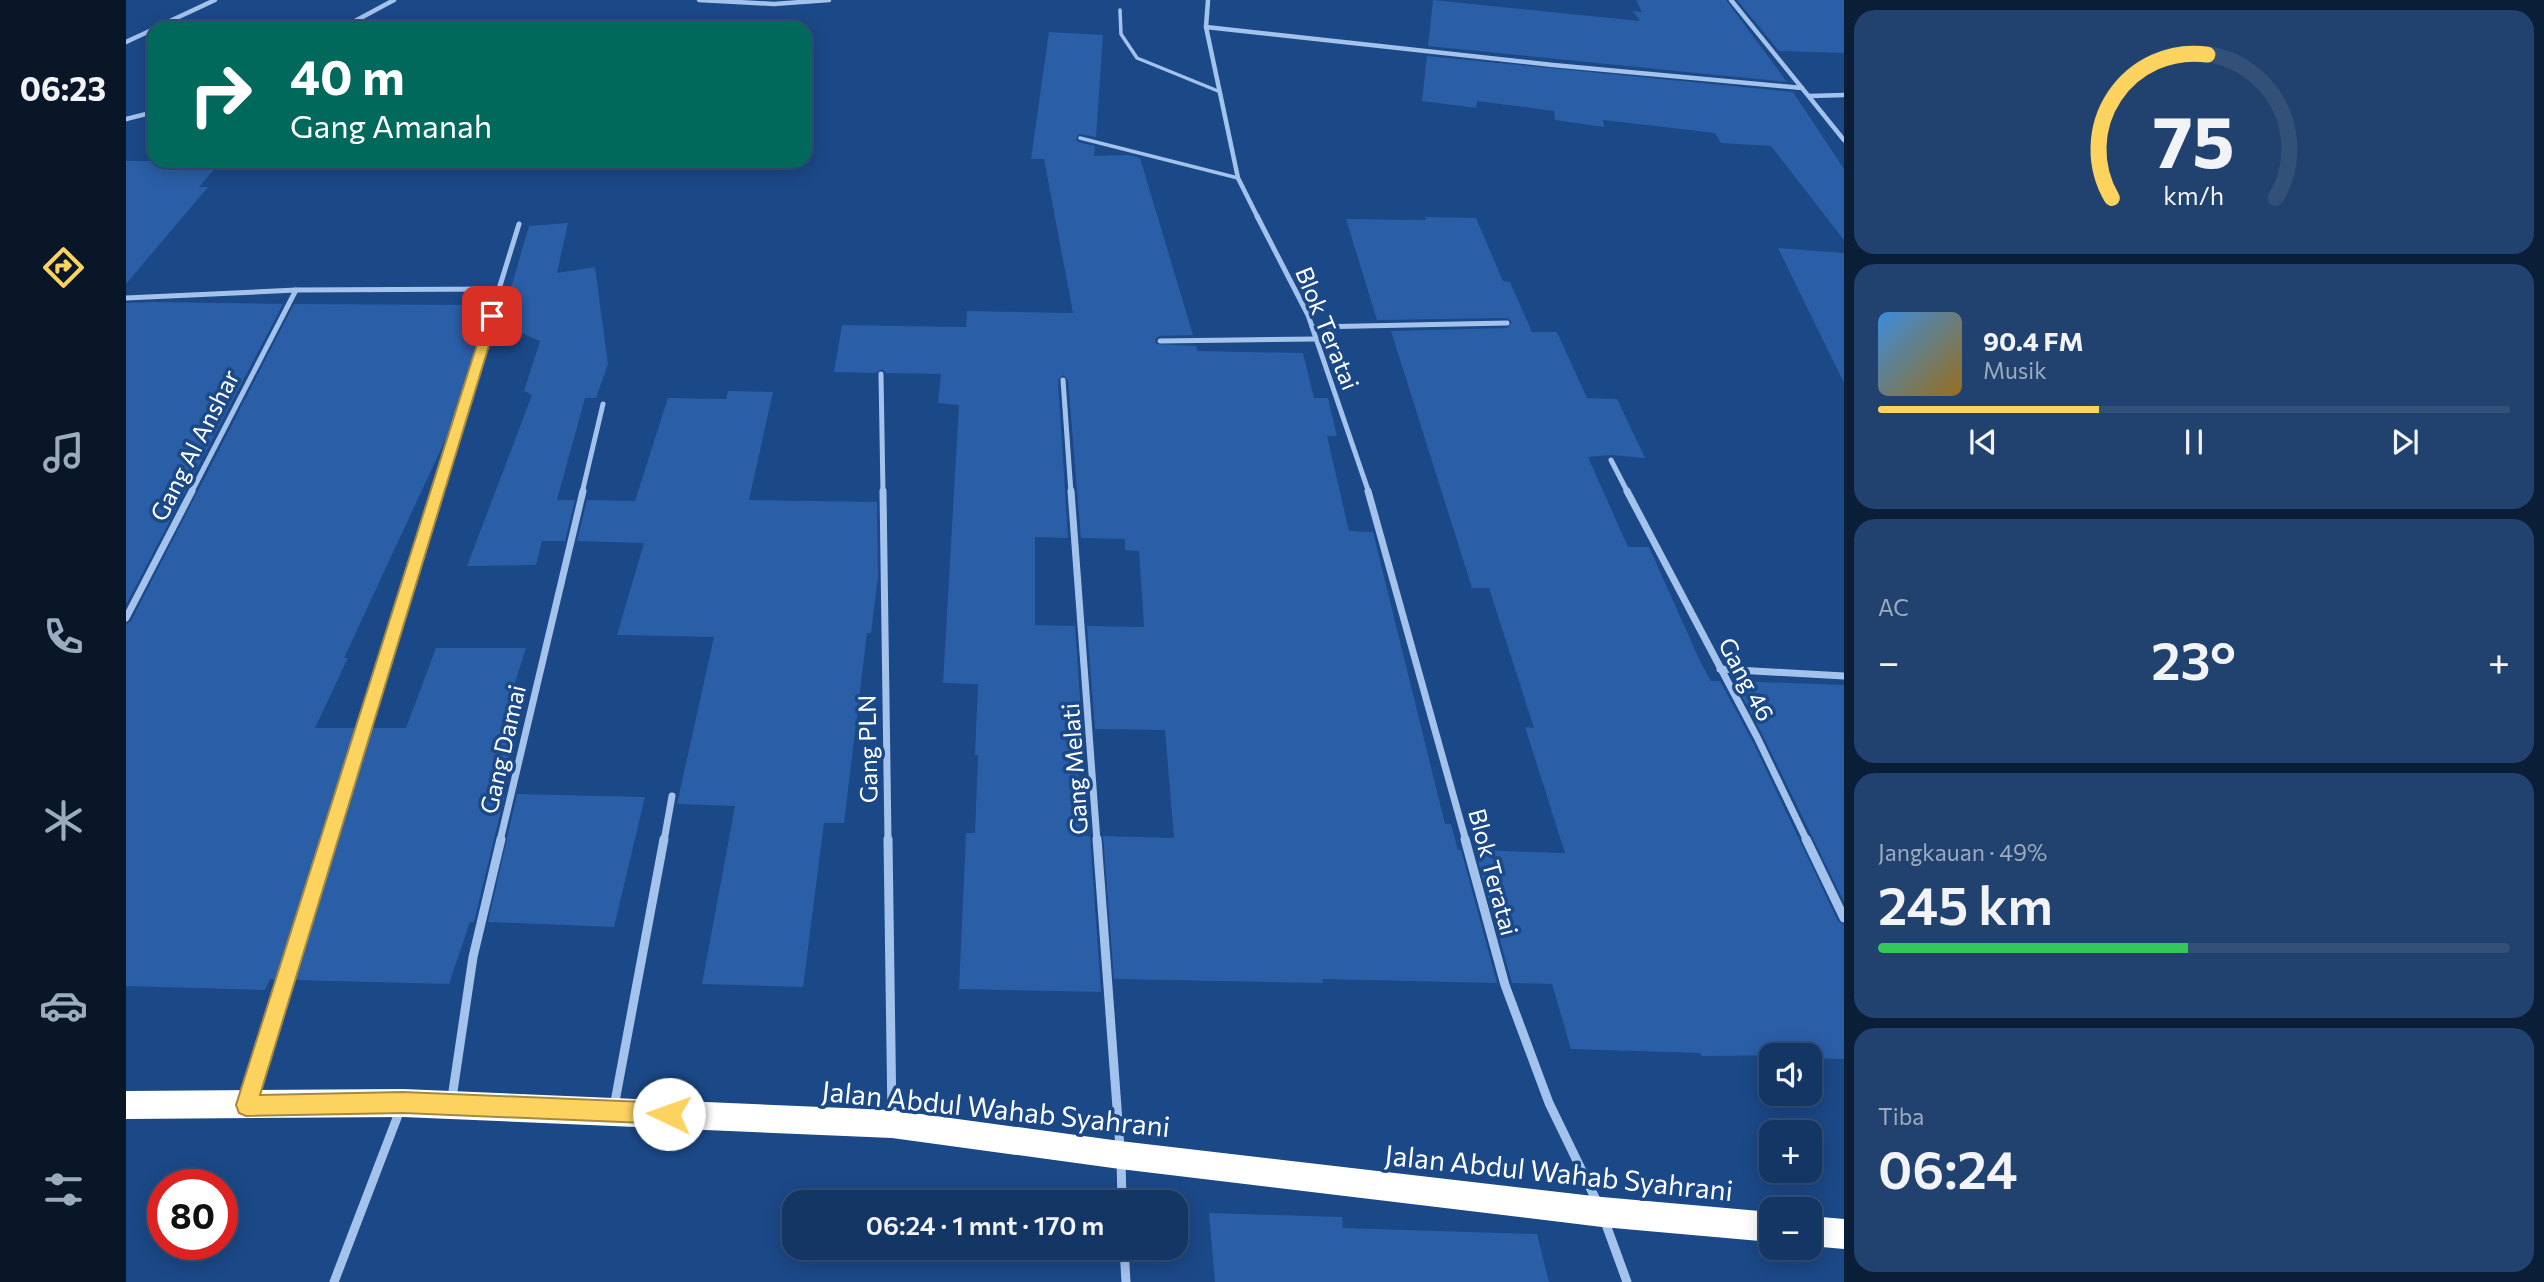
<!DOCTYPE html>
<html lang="id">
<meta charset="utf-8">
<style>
:root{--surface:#143665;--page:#21416e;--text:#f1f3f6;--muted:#9dabbf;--line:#335079;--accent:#fdd360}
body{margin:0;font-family:Commissioner,sans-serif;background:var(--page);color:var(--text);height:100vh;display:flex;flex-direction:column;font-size:26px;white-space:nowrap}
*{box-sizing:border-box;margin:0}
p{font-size:23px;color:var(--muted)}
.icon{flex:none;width:38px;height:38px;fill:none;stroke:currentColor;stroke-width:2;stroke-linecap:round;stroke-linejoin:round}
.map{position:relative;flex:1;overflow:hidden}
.drawer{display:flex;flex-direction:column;gap:10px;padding:10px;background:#0b1e38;width:700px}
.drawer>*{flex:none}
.guide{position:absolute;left:21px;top:21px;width:665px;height:147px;border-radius:21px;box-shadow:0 4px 18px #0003,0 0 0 2px var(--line);background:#00695c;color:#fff;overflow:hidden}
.buttons{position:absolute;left:1633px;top:1043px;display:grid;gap:14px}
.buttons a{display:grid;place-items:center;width:63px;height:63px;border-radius:14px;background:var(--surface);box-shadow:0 4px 18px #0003,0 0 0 2px var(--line);font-size:35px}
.speed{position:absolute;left:21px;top:1169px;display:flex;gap:14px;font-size:35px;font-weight:700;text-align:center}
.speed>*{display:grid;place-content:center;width:91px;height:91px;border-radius:50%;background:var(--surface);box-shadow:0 4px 18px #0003,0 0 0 2px var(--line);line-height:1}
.speed .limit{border:10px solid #d22;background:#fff;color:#111}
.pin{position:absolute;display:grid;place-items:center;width:60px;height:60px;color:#fff;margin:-30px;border-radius:14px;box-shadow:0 4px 10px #0006}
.me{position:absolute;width:77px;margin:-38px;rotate:273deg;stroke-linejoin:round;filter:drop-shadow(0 0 5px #0008)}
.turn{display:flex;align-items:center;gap:24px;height:147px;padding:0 28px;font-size:32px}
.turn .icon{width:91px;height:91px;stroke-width:2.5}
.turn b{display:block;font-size:49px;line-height:60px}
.big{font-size:52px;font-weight:600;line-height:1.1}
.drawer .widget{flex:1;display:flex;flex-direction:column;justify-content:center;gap:10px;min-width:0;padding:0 24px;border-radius:21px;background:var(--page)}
.drawer .dial{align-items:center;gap:0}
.dial svg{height:182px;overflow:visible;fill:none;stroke:var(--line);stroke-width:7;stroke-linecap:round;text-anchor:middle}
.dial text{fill:var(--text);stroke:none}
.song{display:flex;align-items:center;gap:21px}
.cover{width:84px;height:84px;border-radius:10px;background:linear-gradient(135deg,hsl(210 70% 55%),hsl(40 70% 35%))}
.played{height:7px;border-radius:4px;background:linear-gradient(90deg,var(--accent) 35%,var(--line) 35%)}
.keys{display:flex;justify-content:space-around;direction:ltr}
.heat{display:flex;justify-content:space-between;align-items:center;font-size:38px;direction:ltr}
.charge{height:10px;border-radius:5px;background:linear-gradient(90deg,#34c759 49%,var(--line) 0)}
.trip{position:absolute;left:656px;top:1190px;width:406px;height:70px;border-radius:21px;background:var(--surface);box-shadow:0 4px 18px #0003,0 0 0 2px var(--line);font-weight:600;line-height:70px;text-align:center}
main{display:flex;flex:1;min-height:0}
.dock{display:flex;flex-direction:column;width:126px;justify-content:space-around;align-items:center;background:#081628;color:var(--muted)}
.dock .icon{width:49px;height:49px}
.dock .selected{color:var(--accent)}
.dock b{font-size:32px;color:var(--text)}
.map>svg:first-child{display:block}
</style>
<main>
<nav class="dock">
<b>06:23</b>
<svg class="icon selected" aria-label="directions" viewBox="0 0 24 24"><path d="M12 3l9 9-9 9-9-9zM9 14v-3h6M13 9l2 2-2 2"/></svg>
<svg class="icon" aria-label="music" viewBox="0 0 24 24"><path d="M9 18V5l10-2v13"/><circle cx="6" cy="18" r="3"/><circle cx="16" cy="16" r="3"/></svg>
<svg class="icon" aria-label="phone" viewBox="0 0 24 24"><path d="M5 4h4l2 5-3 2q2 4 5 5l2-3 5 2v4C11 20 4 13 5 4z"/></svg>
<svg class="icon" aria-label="climate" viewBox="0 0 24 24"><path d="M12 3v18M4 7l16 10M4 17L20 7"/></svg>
<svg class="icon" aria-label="car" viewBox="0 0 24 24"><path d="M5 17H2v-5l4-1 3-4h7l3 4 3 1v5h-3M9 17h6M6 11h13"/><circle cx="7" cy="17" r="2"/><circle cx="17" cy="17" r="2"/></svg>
<svg class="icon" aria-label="filters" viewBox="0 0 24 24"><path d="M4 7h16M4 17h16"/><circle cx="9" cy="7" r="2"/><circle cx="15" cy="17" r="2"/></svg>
</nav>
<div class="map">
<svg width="1718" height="1282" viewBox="0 0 1718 1282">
<rect width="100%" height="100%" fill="#1b4887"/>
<g fill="#2a5ea6">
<path d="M1307 0 1514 21 1507 11 1516 12 1510 0H1600L1661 82 1302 46Z"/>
<path d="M1611 0H1718V53L1653 51Z"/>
<path d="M923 32 977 35 970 137 953 134 950 139 952 142 969 146 968 156 1002 155 1014 158 1067 335 1033 336 1029 339 1030 344 1070 346 1072 351 1177 353 1188 398H1202L1211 436H1201L1223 531 1247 532 1319 824H1325L1332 850H1335L1371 983 1196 979 1197 983 988 979 977 836 1048 838 1039 730 969 729 961 626 1018 627 1013 551 999 550V539L955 538 942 380 937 375 932 380 942 538 909 537V625L949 626 956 728H951L955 835 964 836 975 992 833 989 840 833H849L852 755H849L852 684 817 683 833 405 812 403 815 374 760 373 756 369 750 373 708 372 716 325 840 327 841 311 947 313 918 159H905Z"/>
<path d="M1301 56 1667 92 1718 169V240L1645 146 1595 143 1589 133 1477 120 1478 127 1429 120 1428 111 1351 101 1350 108 1296 101Z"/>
<path d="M0 161H95L73 187H82L0 284Z"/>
<path d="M1299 217 1350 218 1377 281 1384 282 1406 332H1431L1461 398 1491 399 1519 458 1485 455 1462 457 1502 547H1523L1574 661 1585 681H1594L1626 740 1712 921 1718 925V1059L1684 1058V1055L1576 1056 1574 1053 1445 1049 1426 984 1386 983 1349 850 1439 853 1399 727 1408 728 1363 588H1346L1265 331 1381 328 1386 322 1381 318 1251 320 1220 219 1300 220Z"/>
<path d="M442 223 431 273 469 267 482 364 470 398H459L431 500H449L439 541H416L410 565 341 566 406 395 398 391 414 341 375 325 376 318 356 362 373 305H380L403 226Z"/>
<path d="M1652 248 1718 253V383Z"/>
<path d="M27 302 157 304 0 605V303Z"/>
<path d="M168 304 362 305 323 432 218 658H222L189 728H231L152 980 144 979 139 990 0 986V624L5 621Z"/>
<path d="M602 391 647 392 623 500 751 502 752 577 745 633H741L718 823H698L677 987 576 984 609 806 551 804 588 637 491 635 518 543 451 541 461 500 509 501 542 398 600 399Z"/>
<path d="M310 648H400L376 724H391L374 793 379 794 348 922H344L323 984 167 980 244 728H280Z"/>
<path d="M1608 681 1718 685V902L1636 734Z"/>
<path d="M391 794 519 797 488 927 362 922Z"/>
<path d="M1083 1213 1216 1217 1217 1228 1411 1234 1423 1282H1089Z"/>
</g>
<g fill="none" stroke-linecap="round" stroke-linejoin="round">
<g stroke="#a4c3ec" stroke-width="3.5">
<path d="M994 10 995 34 1011 58 1092 91"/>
<path d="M954 138 1112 178"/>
</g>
<g stroke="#a4c3ec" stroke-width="4.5">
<path d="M573 0 648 4 703 0"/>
<path d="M1605 0 1718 140"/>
<path d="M1080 27 1082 0"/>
<path d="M29 28 89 0"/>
<path d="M216 28 268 0"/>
<path d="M0 42 28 29"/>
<path d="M1683 96 1718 95"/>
<path d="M0 119 28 112"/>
<path d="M1132 218 1112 178 1080 27 1427 65 1676 88"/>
</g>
<g stroke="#a4c3ec" stroke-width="5">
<path d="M1131 216 1182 315 1243 493"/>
<path d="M0 298 170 290 374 289"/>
<path d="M1186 327 1381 323"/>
<path d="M1034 341 1190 339"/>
<path d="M755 374 757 493"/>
<path d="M937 380 945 493"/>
<path d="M1485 460 1502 493"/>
<path d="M65 493 170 290"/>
<path d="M310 493 393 224"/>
<path d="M456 493 477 404"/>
</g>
<g stroke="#a4c3ec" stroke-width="7">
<path d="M757 491 762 841"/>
<path d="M945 491 971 841"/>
<path d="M1242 491 1340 841"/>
<path d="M1501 491 1631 737 1681 841"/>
<path d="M0 618 66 491"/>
<path d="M1594 669 1718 676"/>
<path d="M202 841 311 491"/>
<path d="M374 841 457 491"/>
<path d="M538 841 546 796"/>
</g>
<g stroke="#a4c3ec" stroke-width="9">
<path d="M762 839 766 1119"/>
<path d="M971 839 994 1148"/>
<path d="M1339 839 1379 985 1423 1103 1472 1204"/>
<path d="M1680 839 1718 918"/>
<path d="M123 1098 203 839"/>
<path d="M326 1098 347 957 375 839"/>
<path d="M488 1107 538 839"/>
<path d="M995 1159 996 1202"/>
<path d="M1478 1219 1501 1282"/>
<path d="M998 1248 1000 1282"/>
<path d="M208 1282 274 1110"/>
</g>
<g fill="#fff" fill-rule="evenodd">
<path d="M277 1089 766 1110 994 1141 1476 1197 1645 1212V1242L1476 1227 994 1169 766 1138 277 1117 0 1119V1091Z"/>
<path d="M1684 1216 1718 1219V1249L1684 1246Z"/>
</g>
</g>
<path fill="#fdd360" stroke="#a4893e" stroke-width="2" d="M366 312 372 316 134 1095 277 1092 543 1103 550 1106 553 1114 550 1121 543 1124 277 1113 120 1116 113 1113 110 1105 360 316Z"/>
<g text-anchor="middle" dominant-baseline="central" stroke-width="7" stroke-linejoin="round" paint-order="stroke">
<g font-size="24" fill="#fff" stroke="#1b4887">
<text transform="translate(1202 328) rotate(68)">Blok Teratai</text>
<text transform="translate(68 445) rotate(-63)">Gang Al Anshar</text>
<text transform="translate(1621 679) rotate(62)">Gang 46</text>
<text transform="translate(376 749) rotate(-77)">Gang Damai</text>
<text transform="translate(741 749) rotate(-91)">Gang PLN</text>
<text transform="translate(948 769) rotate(-94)">Gang Melati</text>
<text transform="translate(1368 872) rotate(75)">Blok Teratai</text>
</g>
<g font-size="28" fill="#fff" stroke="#1b4887">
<text transform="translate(870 1108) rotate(6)">Jalan Abdul Wahab Syahrani</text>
<text transform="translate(1433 1172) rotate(6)">Jalan Abdul Wahab Syahrani</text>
</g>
</g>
</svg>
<div class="buttons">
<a><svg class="icon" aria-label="sound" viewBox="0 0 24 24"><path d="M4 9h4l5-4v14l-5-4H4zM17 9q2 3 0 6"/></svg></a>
<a>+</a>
<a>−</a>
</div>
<div class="speed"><div class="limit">80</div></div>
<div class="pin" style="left:366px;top:316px;background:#d93025"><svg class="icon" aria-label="arrive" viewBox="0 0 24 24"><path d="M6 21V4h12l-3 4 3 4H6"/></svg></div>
<svg class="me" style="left:543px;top:1114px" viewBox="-20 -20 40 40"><circle r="19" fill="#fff"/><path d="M0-13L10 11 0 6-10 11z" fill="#fdd360"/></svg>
<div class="trip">06:24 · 1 mnt · 170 m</div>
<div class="guide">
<div class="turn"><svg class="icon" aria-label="right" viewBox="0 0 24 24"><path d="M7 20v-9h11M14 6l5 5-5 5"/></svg><div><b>40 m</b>Gang Amanah</div></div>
</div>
</div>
<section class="drawer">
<div class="widget dial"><svg viewBox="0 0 100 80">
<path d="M14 69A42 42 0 1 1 86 69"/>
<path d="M14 69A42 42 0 0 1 56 6" stroke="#fdd360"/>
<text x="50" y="56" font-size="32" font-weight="700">75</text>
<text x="50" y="72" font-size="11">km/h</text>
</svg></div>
<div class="widget">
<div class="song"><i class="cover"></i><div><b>90.4 FM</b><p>Musik</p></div></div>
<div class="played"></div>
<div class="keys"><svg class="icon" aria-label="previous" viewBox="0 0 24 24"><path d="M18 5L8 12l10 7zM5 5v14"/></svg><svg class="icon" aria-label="pause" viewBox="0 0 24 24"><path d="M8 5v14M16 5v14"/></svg><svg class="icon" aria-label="next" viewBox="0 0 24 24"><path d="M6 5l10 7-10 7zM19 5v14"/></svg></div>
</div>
<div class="widget"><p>AC</p>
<div class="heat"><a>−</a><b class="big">23°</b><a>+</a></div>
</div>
<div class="widget"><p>Jangkauan · 49%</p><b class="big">245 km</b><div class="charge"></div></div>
<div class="widget"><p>Tiba</p><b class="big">06:24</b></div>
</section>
</main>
